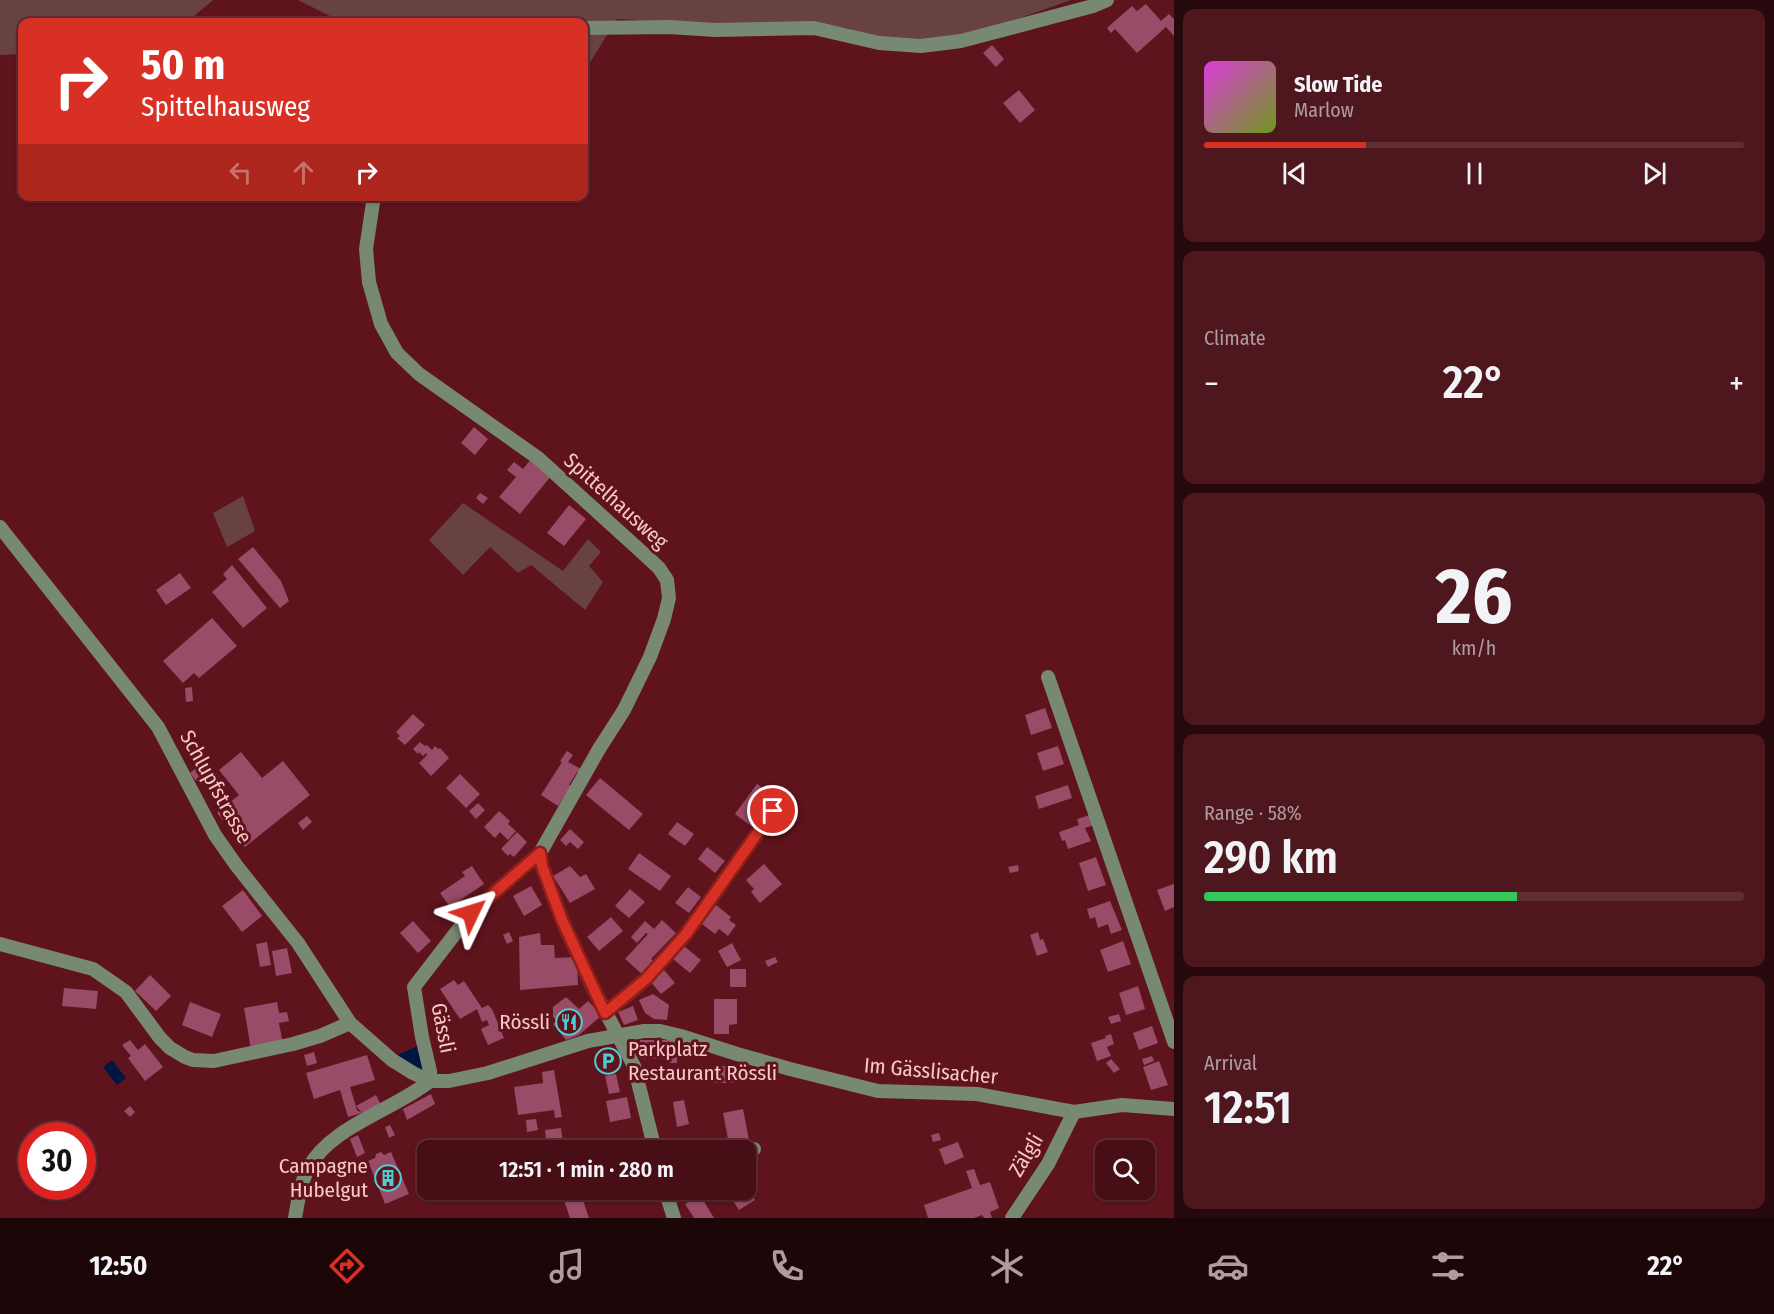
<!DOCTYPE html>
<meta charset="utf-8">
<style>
:root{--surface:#470e15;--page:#4e171e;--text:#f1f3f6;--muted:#b09ca0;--line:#5f2e34;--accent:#d93025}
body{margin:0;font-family:"Fira Sans Condensed",sans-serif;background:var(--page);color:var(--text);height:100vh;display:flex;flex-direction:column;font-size:22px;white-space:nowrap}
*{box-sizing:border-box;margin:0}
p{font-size:20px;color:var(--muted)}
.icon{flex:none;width:33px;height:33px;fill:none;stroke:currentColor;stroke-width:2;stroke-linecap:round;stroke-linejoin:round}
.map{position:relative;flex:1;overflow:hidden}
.drawer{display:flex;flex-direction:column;gap:9px;padding:9px;background:#27080c;width:600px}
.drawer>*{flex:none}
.top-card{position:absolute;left:18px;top:18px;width:570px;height:183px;border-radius:12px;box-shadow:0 2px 4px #0004,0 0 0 2px var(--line);background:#d93025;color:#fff;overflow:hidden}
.buttons{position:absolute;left:1095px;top:1140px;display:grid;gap:12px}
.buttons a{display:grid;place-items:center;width:60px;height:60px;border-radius:12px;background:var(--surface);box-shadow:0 2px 4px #0004,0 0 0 2px var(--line);font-size:30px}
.speed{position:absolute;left:18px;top:1122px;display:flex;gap:12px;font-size:30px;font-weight:700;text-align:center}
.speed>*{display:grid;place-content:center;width:78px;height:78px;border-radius:50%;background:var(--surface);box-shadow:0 2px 4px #0004,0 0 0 2px var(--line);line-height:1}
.speed .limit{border:9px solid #d22;background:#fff;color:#111}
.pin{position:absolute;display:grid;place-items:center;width:51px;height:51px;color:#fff;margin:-26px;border:3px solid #fff;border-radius:50%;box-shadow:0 2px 6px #0007}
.me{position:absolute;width:66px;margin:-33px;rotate:49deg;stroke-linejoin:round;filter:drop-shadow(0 0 4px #0008)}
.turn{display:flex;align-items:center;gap:21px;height:126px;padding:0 24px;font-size:27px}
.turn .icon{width:78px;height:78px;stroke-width:2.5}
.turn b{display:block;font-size:42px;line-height:51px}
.lanes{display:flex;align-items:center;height:57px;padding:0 24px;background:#0003;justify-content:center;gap:30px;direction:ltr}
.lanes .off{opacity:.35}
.big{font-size:45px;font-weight:600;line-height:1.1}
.drawer .tile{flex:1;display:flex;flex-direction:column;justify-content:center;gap:9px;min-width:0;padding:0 21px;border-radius:12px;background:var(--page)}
.drawer .dial{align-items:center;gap:0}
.dial b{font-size:78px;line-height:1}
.song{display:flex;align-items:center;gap:18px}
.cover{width:72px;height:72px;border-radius:9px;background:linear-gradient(135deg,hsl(300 70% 55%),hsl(80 70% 35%))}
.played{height:6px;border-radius:3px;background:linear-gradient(90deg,var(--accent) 30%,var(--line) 30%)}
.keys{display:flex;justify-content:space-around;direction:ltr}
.heat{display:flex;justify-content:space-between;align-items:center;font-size:33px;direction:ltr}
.charge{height:9px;border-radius:4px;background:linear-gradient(90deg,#34c759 58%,var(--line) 0)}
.trip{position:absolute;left:417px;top:1140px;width:339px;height:60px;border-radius:12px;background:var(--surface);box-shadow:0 2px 4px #0004,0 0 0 2px var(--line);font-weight:600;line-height:60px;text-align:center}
.tab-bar{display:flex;height:96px;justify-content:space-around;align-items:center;background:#1c0608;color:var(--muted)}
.tab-bar .icon{width:42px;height:42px}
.tab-bar .on{color:var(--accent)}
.tab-bar b{font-size:27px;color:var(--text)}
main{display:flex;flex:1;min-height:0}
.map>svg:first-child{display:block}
</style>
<main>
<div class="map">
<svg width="1174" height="1218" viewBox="0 0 1174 1218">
<rect width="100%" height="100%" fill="#5f131c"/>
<g fill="#684141">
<path d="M0 0H213L187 22H22V54L0 55Z"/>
<path d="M298 0H1071L989 29 934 43 889 41 847 28 811 23 728 24 617 19 584 72V22H342Z"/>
<path d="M243 496 255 531 227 547 213 513Z"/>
<path d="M463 503 563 571 588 539 601 552 589 566 603 582 585 610 531 565 518 573 490 547 463 575 429 540Z"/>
</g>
<g fill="#001642">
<path d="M423 1044 425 1056 422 1070 397 1057V1055Z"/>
<path d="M112 1060 126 1078 117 1085 103 1067Z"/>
</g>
<g fill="#994b67">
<path d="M1146 4 1161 21 1169 14 1174 19V36L1166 27 1137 53 1115 29 1111 33 1107 28 1132 6 1137 11Z"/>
<path d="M992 45 1004 59 996 67 983 53Z"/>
<path d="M1019 90 1035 110 1020 123 1003 103Z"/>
<path d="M474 427 488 439 475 455 461 443Z"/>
<path d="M531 459 551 476 520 514 499 497 516 477 507 470 514 462 523 469Z"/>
<path d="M480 493 488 498 483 504 476 498Z"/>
<path d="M569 505 586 519 564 546 547 533Z"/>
<path d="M253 547 281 581 289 601 280 608 238 559Z"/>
<path d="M232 565 267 608 243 628 212 592 227 579 223 574Z"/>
<path d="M180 573 191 588 166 605 156 590Z"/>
<path d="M212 618 237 646 199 678 194 673 183 683 163 661Z"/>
<path d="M192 687 193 701 186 702 185 688Z"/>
<path d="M1045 708 1052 728 1031 735 1025 715Z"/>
<path d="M413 714 425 725 405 745 397 738 400 736 396 732Z"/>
<path d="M420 742 425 746 427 745 432 750 435 746 438 749 440 748 449 758 431 776 419 763 427 755 426 753 423 756 419 752 418 754 413 749Z"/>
<path d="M1058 746 1064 764 1043 771 1037 753Z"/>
<path d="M567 751 573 755 568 762 581 769 578 773 577 772 569 785 571 786 558 806 541 795 562 762 560 761Z"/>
<path d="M241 752 262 778 283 761 310 795 245 847 217 813 239 795 219 770Z"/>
<path d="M207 760 214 769 197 782 190 773Z"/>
<path d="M460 774 480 794 466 808 446 788Z"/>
<path d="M600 778 643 814 629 830 586 795Z"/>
<path d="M757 784 778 799 755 829 735 814Z"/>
<path d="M1068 785 1072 798 1039 809 1035 796Z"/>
<path d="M478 803 485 810 476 819 469 811Z"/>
<path d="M499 811 510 821 508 824 516 831 508 840 500 832 495 838 484 827Z"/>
<path d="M1090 815 1094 825 1085 828 1091 841 1068 849 1065 840 1062 841 1059 832 1079 825 1077 819Z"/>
<path d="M307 816 312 822 303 830 298 823Z"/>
<path d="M677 822 694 834 685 846 668 834Z"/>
<path d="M570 829 584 842 578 849 570 842 566 846 560 840Z"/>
<path d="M517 832 527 842 514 857 510 854 508 856 501 849Z"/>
<path d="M707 847 725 861 715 873 698 859Z"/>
<path d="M639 853 671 876 660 891 628 869Z"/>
<path d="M1096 857 1106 885 1088 891 1079 863Z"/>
<path d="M764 864 782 884 760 903 751 892 754 889 746 880Z"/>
<path d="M1018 865 1019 871 1010 873 1008 867Z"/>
<path d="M472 866 484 884 450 907 440 893 465 876 462 872Z"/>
<path d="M570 866 580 877 586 874 595 889 570 903 553 876Z"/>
<path d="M1174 884V907L1165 911 1157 890Z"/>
<path d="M531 886 542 905 524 916 513 896Z"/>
<path d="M688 887 701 897 689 913 675 903Z"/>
<path d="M630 889 645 902 629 918 615 906Z"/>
<path d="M243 890 262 916 242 932 222 906Z"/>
<path d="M1110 901 1122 930 1111 934 1108 924 1098 928 1095 917 1090 919 1087 909Z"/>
<path d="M716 905 731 917 729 920 736 925 728 936 719 929 715 934 702 924Z"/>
<path d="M611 917 623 931 599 951 587 937Z"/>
<path d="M662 920 676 933 651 959 654 961 642 974 625 959 648 934 646 933 637 943 631 937 645 921 654 929Z"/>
<path d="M413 921 431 941 418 953 400 933Z"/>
<path d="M509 932 513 941 507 944 503 935Z"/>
<path d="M1038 932 1040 940 1043 939 1048 952 1037 956 1030 935Z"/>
<path d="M540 933 541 945H554L555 958 577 957 578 985 520 990 519 937Z"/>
<path d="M1123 941 1131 964 1108 972 1100 950Z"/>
<path d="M267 942 271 965 260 967 256 944Z"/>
<path d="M732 943 741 960 727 967 718 951Z"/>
<path d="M684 946 701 960 690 973 673 959Z"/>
<path d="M287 948 292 973 276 976 272 951Z"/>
<path d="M775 957 778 962 768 967 765 961Z"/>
<rect x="730" y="969" width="16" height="18"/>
<path d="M664 970 675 983 661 994 650 981Z"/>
<path d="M150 975 171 996 156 1011 135 991Z"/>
<path d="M454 980 458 985 464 981 482 1008 488 1005 492 1009 504 1038 488 1045 481 1029 489 1025 487 1020 482 1022 477 1009 460 1019 440 989Z"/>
<path d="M1138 986 1145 1009 1126 1015 1119 993Z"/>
<path d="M64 988 98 991 96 1009 62 1006Z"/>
<path d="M653 994 669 1005 667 1020 654 1019 645 1013 639 1000Z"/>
<path d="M566 997 579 1009 588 1001 602 1015 579 1035 566 1040 553 1024 557 1021 553 1017V1007Z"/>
<path d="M714 999H737V1024L729 1025V1034H714Z"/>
<path d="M190 1002 221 1014 212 1037 182 1025Z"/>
<path d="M277 1002 279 1013 287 1012 289 1021 279 1023 283 1044 251 1050 244 1008Z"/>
<path d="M633 1006 638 1020 624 1025 618 1012Z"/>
<path d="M1119 1014 1121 1021 1111 1024 1108 1017Z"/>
<path d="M1152 1026 1158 1043 1139 1050 1133 1033Z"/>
<path d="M1111 1034 1114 1044 1107 1047 1111 1056 1097 1061 1091 1043 1106 1038 1105 1036Z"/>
<path d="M130 1040 138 1050 145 1044 163 1067 145 1081 128 1058 131 1056 122 1045Z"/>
<path d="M640 1040H677V1063H669V1059H640Z"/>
<path d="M314 1052 317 1063 307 1066 304 1055Z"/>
<path d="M367 1055 375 1080 350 1087 357 1110 362 1113 356 1106 376 1095 381 1105 364 1115 362 1113 348 1117 340 1090 314 1099 306 1073Z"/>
<path d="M1152 1056 1154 1061 1144 1065 1142 1059Z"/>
<path d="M1111 1059 1120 1069 1114 1073 1106 1063Z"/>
<path d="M1159 1061 1168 1085 1151 1090 1143 1067Z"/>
<rect x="715" y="1066" width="23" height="17"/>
<path d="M554 1070 562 1117 555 1118 554 1110 518 1115 514 1087 543 1083 542 1072Z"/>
<path d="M616 1074 620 1092 609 1094 605 1076Z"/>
<path d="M431 1094 435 1104 407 1120 403 1109Z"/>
<path d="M627 1097 631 1118 610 1122 606 1101Z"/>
<path d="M684 1100 689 1124 677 1127 673 1102Z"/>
<path d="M130 1106 135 1112 130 1117 124 1111Z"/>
<path d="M743 1109 749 1140 729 1144 723 1113Z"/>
<path d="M536 1119 538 1130 527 1132 526 1120Z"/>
<path d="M390 1125 395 1135 389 1138 385 1127Z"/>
<path d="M561 1128 564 1150H547L545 1130Z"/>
<path d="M939 1133 941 1140 933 1142 931 1135Z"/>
<path d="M358 1135 365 1153 357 1157 350 1139Z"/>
<path d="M958 1142 964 1157 945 1165 939 1149Z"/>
<path d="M695 1144 698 1150H678Z"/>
<path d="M381 1152 384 1155 391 1152 409 1194 385 1204 368 1161 375 1158 376 1154Z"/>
<path d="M974 1169 980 1185 990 1182 999 1208 990 1212 992 1218H984L982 1215 974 1218H928L924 1205 972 1188 966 1171Z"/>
<path d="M746 1176 753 1188 749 1191 755 1200 739 1210 726 1190H746Z"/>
<path d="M581 1194 589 1218H570L564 1200Z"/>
<path d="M700 1195 714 1218H694L685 1204Z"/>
</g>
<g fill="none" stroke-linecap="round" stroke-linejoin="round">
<g stroke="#778972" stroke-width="14">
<path d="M584 28 669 27 715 30 814 28 879 43 921 46 961 41 1093 6 1107 0"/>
<path d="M374 196 366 249 369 282 381 324 397 353 419 374 538 458 645 555 659 568 667 580 669 598 664 619 650 657 624 710 599 749 540 853 542 866 562 920 592 986 634 1066 655 1150"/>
<path d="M0 527 158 727 215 835 236 865 298 943 350 1023 392 1060 413 1073 430 1081H449L488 1073 588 1041 644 1031H660L681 1036 737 1054 790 1069 878 1091 977 1094 1074 1112 1122 1105 1174 1109"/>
<path d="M1048 677 1174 1042"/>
<path d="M0 944 93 969 126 992 160 1038 170 1048 185 1057 193 1060 214 1061 293 1044 320 1036 350 1023"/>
<path d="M605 1013 646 979 686 934 773 811"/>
<path d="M430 1081V1071L422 1037 414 987 471 913 540 853"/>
<path d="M746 1154 754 1149"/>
<path d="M665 1190 674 1218"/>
<path d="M668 1199 685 1190"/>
<path d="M295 1218C298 1202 300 1184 308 1169 329 1127 394 1110 430 1081"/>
<path d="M1012 1218 1048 1164 1074 1112"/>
</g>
</g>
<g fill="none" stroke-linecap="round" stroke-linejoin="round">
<g stroke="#8d1f18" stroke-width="15">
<path id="route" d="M471 913 540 853 542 866 562 920 605 1013 646 979 686 934 773 811"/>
</g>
<use href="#route" stroke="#d93025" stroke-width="10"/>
</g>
<defs>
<g id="restaurant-ring" transform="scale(1.35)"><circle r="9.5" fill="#5f131c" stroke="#51ccd2" stroke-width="1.5"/><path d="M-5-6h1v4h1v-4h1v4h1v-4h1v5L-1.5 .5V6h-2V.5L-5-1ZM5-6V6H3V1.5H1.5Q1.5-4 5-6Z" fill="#51ccd2"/></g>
<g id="parking-ring" transform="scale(1.35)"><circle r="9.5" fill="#5f131c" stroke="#51ccd2" stroke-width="1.5"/><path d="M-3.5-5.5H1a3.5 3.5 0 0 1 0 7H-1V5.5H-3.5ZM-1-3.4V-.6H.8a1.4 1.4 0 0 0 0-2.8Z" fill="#51ccd2"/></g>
<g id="building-ring" transform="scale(1.35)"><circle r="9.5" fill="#5f131c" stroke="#51ccd2" stroke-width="1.5"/><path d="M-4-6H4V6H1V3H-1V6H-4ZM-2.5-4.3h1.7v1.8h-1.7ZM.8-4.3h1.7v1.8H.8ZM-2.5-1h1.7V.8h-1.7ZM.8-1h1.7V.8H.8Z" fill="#51ccd2"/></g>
</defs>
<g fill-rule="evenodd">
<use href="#restaurant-ring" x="569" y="1022"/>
<use href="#parking-ring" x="608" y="1061"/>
<use href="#building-ring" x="388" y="1178"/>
</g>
<g text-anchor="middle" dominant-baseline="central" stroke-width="6" stroke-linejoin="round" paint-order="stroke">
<g font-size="21" fill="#f8c8c8" stroke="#5f131c">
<text transform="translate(616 501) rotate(42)">Spittelhausweg</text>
<text transform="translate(216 787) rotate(61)">Schlupfstrasse</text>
<text transform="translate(443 1028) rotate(79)">Gässli</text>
<text transform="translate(931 1071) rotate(5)">Im Gässlisacher</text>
<text transform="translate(1026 1155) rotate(-59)">Zälgli</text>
</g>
<g font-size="21" fill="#f8c8c8" stroke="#5f131c" text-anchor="end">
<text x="550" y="1022">Rössli</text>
<text x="628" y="1049" text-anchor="start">Parkplatz<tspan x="628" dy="24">Restaurant Rössli</tspan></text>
<text x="368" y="1166">Campagne<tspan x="368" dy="24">Hubelgut</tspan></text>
</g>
</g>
</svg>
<div class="buttons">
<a><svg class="icon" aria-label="search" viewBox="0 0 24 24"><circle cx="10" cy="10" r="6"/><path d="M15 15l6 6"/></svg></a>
</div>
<div class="speed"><div class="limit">30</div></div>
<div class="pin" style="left:773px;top:811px;background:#d93025"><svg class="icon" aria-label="arrive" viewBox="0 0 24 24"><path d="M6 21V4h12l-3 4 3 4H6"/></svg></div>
<svg class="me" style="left:471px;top:913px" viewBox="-20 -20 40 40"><path d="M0-17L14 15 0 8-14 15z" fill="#d93025" stroke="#fff" stroke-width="4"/></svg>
<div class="trip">12:51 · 1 min · 280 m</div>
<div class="top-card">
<div class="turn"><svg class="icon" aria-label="right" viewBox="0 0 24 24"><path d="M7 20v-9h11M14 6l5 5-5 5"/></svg><div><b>50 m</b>Spittelhausweg</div></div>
<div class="lanes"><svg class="icon off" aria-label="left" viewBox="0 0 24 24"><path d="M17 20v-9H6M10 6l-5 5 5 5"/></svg><svg class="icon off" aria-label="ahead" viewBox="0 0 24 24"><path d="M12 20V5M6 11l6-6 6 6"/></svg><svg class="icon" aria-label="right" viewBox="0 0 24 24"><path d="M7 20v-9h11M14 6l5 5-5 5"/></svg></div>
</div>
</div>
<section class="drawer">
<div class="tile">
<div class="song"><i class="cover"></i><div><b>Slow Tide</b><p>Marlow</p></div></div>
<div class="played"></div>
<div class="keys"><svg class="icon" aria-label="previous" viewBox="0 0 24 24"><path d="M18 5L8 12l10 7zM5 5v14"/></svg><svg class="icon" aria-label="pause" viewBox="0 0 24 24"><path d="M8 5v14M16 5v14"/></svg><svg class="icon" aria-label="next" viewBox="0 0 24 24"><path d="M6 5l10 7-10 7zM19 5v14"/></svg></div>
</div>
<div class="tile"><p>Climate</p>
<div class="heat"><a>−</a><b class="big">22°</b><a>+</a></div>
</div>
<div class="tile dial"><b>26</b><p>km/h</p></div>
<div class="tile"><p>Range · 58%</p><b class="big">290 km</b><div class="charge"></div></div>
<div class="tile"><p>Arrival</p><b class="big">12:51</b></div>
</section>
</main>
<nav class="tab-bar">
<b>12:50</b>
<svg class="icon on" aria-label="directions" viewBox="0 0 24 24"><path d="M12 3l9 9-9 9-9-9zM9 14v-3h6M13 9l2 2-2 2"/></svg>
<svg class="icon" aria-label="music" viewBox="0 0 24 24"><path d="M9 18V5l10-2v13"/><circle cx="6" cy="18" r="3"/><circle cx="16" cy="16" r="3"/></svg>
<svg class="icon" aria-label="phone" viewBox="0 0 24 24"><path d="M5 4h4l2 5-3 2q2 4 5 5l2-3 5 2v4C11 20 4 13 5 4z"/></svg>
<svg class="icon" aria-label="climate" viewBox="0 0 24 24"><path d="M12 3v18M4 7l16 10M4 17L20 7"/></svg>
<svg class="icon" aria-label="car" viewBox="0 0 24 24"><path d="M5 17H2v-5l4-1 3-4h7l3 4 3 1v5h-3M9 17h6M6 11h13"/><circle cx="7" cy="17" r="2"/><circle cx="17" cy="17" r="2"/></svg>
<svg class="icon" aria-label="filters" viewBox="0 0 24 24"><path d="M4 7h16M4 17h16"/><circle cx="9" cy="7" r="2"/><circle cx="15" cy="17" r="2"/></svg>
<b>22°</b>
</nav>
